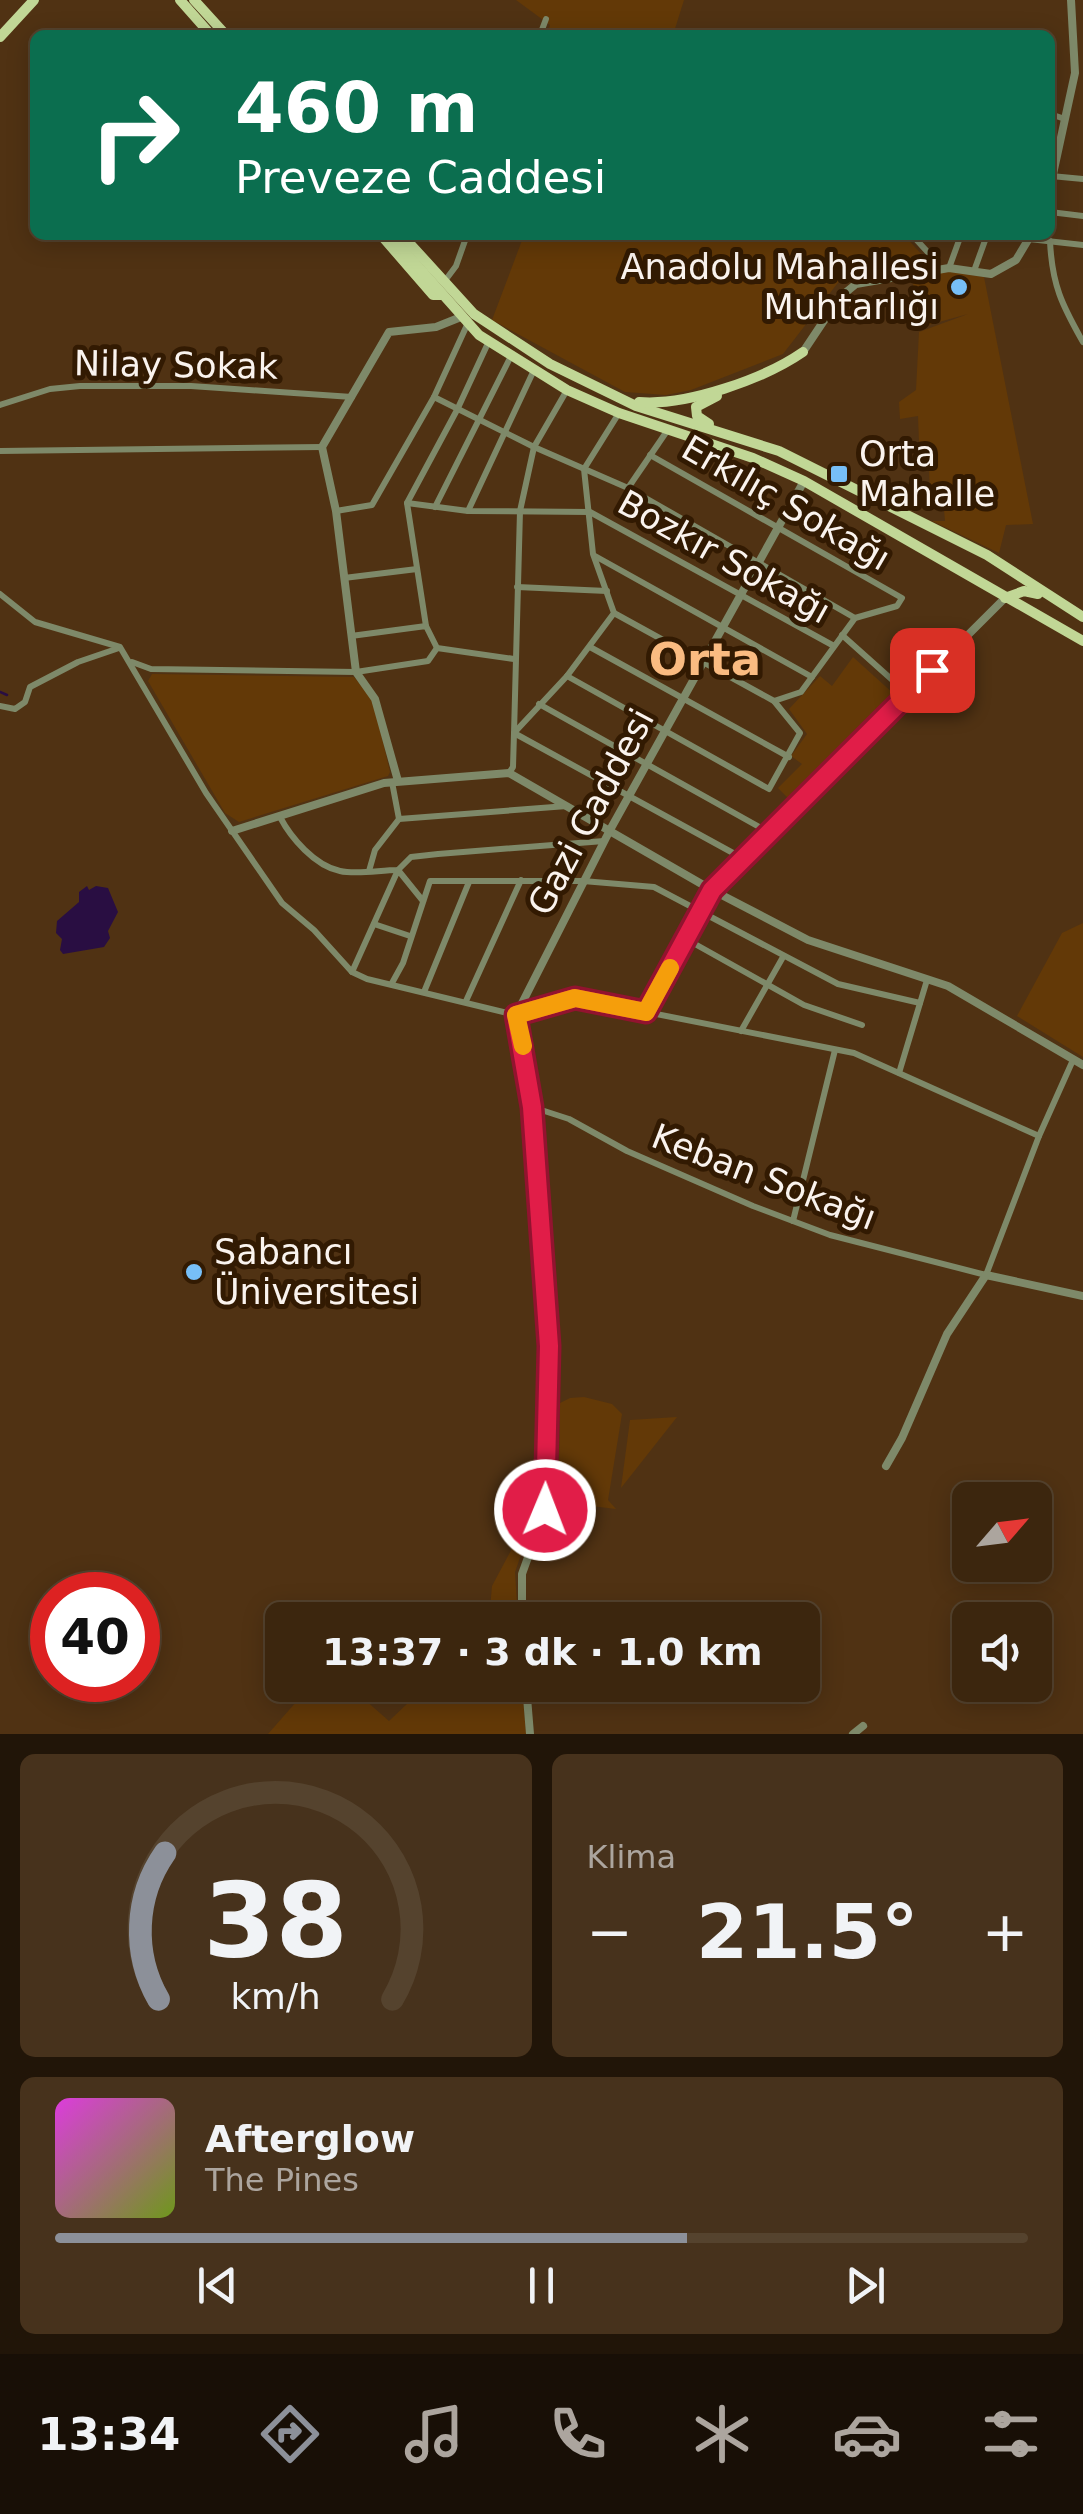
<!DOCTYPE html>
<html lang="tr">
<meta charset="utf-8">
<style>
:root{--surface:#3c260e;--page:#47321c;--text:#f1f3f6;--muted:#aca59e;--line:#55432e;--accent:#8c9099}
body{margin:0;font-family:"DejaVu Sans",sans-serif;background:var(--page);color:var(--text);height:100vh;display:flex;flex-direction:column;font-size:38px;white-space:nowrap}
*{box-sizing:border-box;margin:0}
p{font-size:32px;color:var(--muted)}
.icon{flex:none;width:55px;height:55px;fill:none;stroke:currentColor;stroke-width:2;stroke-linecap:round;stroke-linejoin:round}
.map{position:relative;height:1734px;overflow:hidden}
.sheet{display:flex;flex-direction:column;gap:20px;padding:20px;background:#211508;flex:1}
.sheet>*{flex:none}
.top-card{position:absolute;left:30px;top:30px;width:1025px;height:210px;border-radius:15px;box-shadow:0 5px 25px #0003,0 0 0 2px var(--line);background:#0b6e4f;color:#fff;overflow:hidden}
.needle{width:65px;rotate:62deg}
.controls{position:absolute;left:952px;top:1482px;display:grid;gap:20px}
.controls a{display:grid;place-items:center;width:100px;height:100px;border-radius:15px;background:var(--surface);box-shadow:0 5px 25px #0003,0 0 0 2px var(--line);font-size:50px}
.speed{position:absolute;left:30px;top:1572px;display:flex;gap:20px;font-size:50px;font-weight:700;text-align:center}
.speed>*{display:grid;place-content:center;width:130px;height:130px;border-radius:50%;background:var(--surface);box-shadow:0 5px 25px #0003,0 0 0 2px var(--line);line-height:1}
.speed .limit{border:15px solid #d22;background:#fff;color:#111}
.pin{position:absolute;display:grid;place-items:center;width:85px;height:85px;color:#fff;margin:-42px;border-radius:20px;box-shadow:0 5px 15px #0006}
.me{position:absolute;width:110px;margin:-55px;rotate:1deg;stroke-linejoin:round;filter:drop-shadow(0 0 8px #0008)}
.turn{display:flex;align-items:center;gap:35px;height:210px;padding:0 40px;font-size:45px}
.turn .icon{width:130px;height:130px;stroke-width:2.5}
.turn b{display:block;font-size:70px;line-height:85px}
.big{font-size:75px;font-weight:600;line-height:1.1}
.sheet .tile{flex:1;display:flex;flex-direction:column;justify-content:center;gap:15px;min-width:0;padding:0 35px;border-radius:15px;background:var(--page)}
.sheet .dial{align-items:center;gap:0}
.dial svg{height:260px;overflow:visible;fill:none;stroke:var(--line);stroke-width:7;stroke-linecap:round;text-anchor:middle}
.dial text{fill:var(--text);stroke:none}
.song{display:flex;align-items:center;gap:30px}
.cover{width:120px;height:120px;border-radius:15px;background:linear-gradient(135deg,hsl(300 70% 55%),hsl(80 70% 35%))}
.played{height:10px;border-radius:5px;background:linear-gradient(90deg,var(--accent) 65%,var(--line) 65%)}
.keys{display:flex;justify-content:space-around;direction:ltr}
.heat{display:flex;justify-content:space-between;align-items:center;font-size:55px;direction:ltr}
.sheet .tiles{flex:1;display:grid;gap:20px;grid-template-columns:1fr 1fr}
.tile:last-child{grid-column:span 2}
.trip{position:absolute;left:265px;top:1602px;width:555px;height:100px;border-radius:15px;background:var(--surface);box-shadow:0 5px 25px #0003,0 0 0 2px var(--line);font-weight:600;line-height:100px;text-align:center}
.tabs{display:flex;height:160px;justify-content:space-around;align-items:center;background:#180f06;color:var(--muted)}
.tabs .icon{width:70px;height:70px}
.tabs .selected{color:var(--accent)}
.tabs b{font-size:45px;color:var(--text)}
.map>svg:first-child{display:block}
</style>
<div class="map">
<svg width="1083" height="1734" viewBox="0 0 1083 1734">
<rect width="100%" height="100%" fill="#503213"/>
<g fill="#633907">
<path d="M516 0H684L673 35H547L550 25Z"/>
<path d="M524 235H904L924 257 925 263 856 272 840 280 783 354 691 390 666 395 625 392 492 320Z"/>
<path d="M950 272 984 277 1033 524 1006 525 999 553 932 521H945L943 497H930L929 468H920L918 416 900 419 899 402 916 390 919 332 968 314 928 325 910 276Z"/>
<path d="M853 657 895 695 791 801 778 788 802 764 791 756 807 734 789 709 820 676 832 686Z"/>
<path d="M152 674 354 677 373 700 390 772 388 776 239 822 225 813 148 681Z"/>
<path d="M1083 923V1057L1017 1016 1062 933Z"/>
<path d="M584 1397 612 1404 622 1414 608 1500 616 1509 558 1502 560 1403 570 1398Z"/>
<path d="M677 1417 621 1488 630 1420Z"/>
<path d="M523 1528 530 1529 515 1572 518 1620H489L492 1586Z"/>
<path d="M311 1685H348L389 1721 427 1685H522L526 1734H268Z"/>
</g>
<path fill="#290e42" d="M87 886 89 890 96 886 108 888 118 912 108 931 110 938 104 947 63 954 60 950 62 939 56 933 57 921 79 902V892Z"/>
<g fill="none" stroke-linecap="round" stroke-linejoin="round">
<path stroke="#290e42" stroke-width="2.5" d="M0 692 7 695"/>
<g stroke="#7e8969" stroke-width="6">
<path d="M540 35 546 19"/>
<path d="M1050 114 1065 119"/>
<path d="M1051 176 1083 179"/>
<path d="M1050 212 1083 216"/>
<path d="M912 235 935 260 936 270"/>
<path d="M1029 239 1083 245"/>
<path d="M1050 241C1052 285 1062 305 1083 342"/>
<path d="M949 268 961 235"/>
<path d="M974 271 987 235"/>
<path d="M444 282 456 266 467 235"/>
<path d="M567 390 534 447 520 511 514 733 744 859"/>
<path d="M434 397 534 447 628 488 855 618"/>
<path d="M0 405 50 389 80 386H191L352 397"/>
<path d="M0 451 322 447"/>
<path d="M650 455 902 598 897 606 855 618 801 692 774 701"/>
<path d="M628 488 667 431"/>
<path d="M407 503 468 511 590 512 834 646"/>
<path d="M435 507 511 356"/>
<path d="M336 511 372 505 434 397 467 325"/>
<path d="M468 511 534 370"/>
<path d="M595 556 812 677"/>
<path d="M344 578 417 569"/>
<path d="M517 587 607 591"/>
<path d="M0 594 35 622 120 647 206 793 282 903 314 930 352 972 367 979 516 1015 575 998 854 1053 1039 1136"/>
<path d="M426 626 407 503 457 410 489 341"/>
<path d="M842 635 908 694"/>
<path d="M351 636 426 626 437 648 514 659"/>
<path d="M590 647 789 757"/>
<path d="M132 662 151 669 356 672 428 661 437 648"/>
<path d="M567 676 769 789 800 733 774 701 614 613"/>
<path d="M539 704 770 833"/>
<path d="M0 706 15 709 25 702 30 687 78 662 119 648"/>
<path d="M509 773 513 767 514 733 567 676 614 613 593 554 584 469 619 413"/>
<path d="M392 782 399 819"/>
<path d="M280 817C291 838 315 866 340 871 357 875 380 870 398 870L411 857 438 854 604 841"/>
<path d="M369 871 375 850 399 819 567 806"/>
<path d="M374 924 410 936"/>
<path d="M686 939 804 1005 862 1025"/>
<path d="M352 972 398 870 423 901"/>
<path d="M392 983 403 963 430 881H583L654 887 838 984 920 1003"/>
<path d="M424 992 469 882"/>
<path d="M466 1001 521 880"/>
<path d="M741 1031 783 957"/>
<path d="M899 1073 927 980"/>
<path d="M532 1107 569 1119 627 1151 753 1206 830 1235 986 1275 1039 1136 1073 1060"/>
<path d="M793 1221 835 1050"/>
</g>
<g stroke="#7e8969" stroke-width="8">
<path d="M1050 188 1075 73 1071 0"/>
<path d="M803 352 839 298 856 284 949 268 991 274 1016 260 1031 235"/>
<path d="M398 781 375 699 356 672 336 511 322 447 389 332 436 327 461 317"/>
<path d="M232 831 384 783 509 773 712 890 808 940 948 986 1083 1065"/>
<path d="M647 1012 712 890 1005 598"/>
<path d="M886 1466 902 1438 947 1334 986 1275 1083 1296"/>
<path d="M522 1620V1574L545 1510 549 1346 532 1107 516 1015 610 830 804 481"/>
<path d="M526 1685 530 1734"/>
<path d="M853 1734 863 1726"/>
</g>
<g stroke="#c1d796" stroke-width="10">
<path d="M180 0 211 35"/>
<path d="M194 0 226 35"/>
<path d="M0 37 34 0"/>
<path d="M381 235 433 295H442"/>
<path d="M390 235 479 335 567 390 619 413 753 458 804 481 1083 641"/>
<path d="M402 235 474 314 550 364 636 406 779 451 987 555 1083 617"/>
<path d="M639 402C687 406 764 379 803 352"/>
<path d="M709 424 697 416 696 407 717 396"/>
<path d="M1005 598 1024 591 1038 594"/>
</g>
</g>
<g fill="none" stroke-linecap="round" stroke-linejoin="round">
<g stroke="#92132f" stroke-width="25">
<path id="route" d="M545 1510 549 1346 532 1107 516 1015 575 998 646 1012 712 890 932 670"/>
</g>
<use href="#route" stroke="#e11d48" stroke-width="18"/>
<path stroke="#f59e0b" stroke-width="18" d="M523 1046 516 1015 575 998 646 1012 670 968"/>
</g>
<g fill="#77bff7" stroke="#321a02" stroke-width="4">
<circle cx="959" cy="287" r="10"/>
<rect x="829" y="464" width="20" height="20" rx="5"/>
<circle cx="194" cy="1272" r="10"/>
</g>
<g text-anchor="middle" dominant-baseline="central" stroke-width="10" stroke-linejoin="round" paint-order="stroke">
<g font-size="35" fill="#faf3ee" stroke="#321a02" text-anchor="start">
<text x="939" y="267" text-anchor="end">Anadolu Mahallesi<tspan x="939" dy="40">Muhtarlığı</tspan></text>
<text x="859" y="454">Orta<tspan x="859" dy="40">Mahalle</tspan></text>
<text x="214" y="1252">Sabancı<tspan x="214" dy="40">Üniversitesi</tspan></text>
</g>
<g font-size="35" fill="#faf3ee" stroke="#321a02">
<text transform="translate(176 365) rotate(1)">Nilay Sokak</text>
<text transform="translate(786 503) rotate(30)">Erkılıç Sokağı</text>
<text transform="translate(724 557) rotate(29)">Bozkır Sokağı</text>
<text transform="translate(591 812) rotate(-62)">Gazi Caddesi</text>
<text transform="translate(764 1177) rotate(21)">Keban Sokağı</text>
</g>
<g font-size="45" font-weight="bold" fill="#fabb81" stroke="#321a02">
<text x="705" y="659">Orta</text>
</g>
</g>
</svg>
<div class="controls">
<a><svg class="needle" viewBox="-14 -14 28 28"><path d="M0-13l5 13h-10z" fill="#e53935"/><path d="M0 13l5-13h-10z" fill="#aca59e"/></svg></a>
<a><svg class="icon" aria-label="sound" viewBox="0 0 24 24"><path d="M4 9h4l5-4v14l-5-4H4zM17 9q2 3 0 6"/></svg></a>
</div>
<div class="speed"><div class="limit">40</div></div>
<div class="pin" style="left:932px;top:670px;background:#d93025"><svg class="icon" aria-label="arrive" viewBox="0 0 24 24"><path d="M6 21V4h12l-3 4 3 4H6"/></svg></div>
<svg class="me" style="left:545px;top:1510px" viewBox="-20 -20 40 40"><circle r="17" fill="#e11d48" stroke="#fff" stroke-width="3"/><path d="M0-11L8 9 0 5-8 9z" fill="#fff"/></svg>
<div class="trip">13:37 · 3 dk · 1.0 km</div>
<div class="top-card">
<div class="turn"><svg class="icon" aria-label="right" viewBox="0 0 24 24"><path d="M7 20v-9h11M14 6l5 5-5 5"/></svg><div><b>460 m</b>Preveze Caddesi</div></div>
</div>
</div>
<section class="sheet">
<div class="tiles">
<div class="tile dial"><svg viewBox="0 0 100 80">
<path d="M14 69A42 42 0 1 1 86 69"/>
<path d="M14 69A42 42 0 0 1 16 24" stroke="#8c9099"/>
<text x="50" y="56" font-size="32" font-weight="700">38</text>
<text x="50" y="72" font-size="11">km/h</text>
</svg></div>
<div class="tile"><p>Klima</p>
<div class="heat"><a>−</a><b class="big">21.5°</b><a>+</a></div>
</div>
<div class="tile">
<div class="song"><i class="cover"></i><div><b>Afterglow</b><p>The Pines</p></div></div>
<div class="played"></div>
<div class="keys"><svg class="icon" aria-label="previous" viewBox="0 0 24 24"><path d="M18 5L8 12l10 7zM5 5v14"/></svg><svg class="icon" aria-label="pause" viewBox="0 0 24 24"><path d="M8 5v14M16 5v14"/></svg><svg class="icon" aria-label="next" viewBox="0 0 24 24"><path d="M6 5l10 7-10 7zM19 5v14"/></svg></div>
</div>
</div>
</section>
<nav class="tabs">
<b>13:34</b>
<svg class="icon selected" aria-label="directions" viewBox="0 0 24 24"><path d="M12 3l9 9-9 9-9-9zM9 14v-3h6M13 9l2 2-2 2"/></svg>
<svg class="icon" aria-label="music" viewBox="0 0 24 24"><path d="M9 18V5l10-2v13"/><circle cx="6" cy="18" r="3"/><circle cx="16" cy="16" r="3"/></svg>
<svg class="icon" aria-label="phone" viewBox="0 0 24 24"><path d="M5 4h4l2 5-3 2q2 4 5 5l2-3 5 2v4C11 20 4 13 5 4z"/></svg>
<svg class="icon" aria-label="climate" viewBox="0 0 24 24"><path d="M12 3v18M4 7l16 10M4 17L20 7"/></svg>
<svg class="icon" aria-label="car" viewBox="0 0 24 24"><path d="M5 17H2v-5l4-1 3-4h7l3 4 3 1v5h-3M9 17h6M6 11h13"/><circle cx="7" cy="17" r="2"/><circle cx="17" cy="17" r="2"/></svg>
<svg class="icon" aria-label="filters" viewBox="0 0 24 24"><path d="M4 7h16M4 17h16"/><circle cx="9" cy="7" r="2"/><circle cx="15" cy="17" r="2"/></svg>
</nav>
